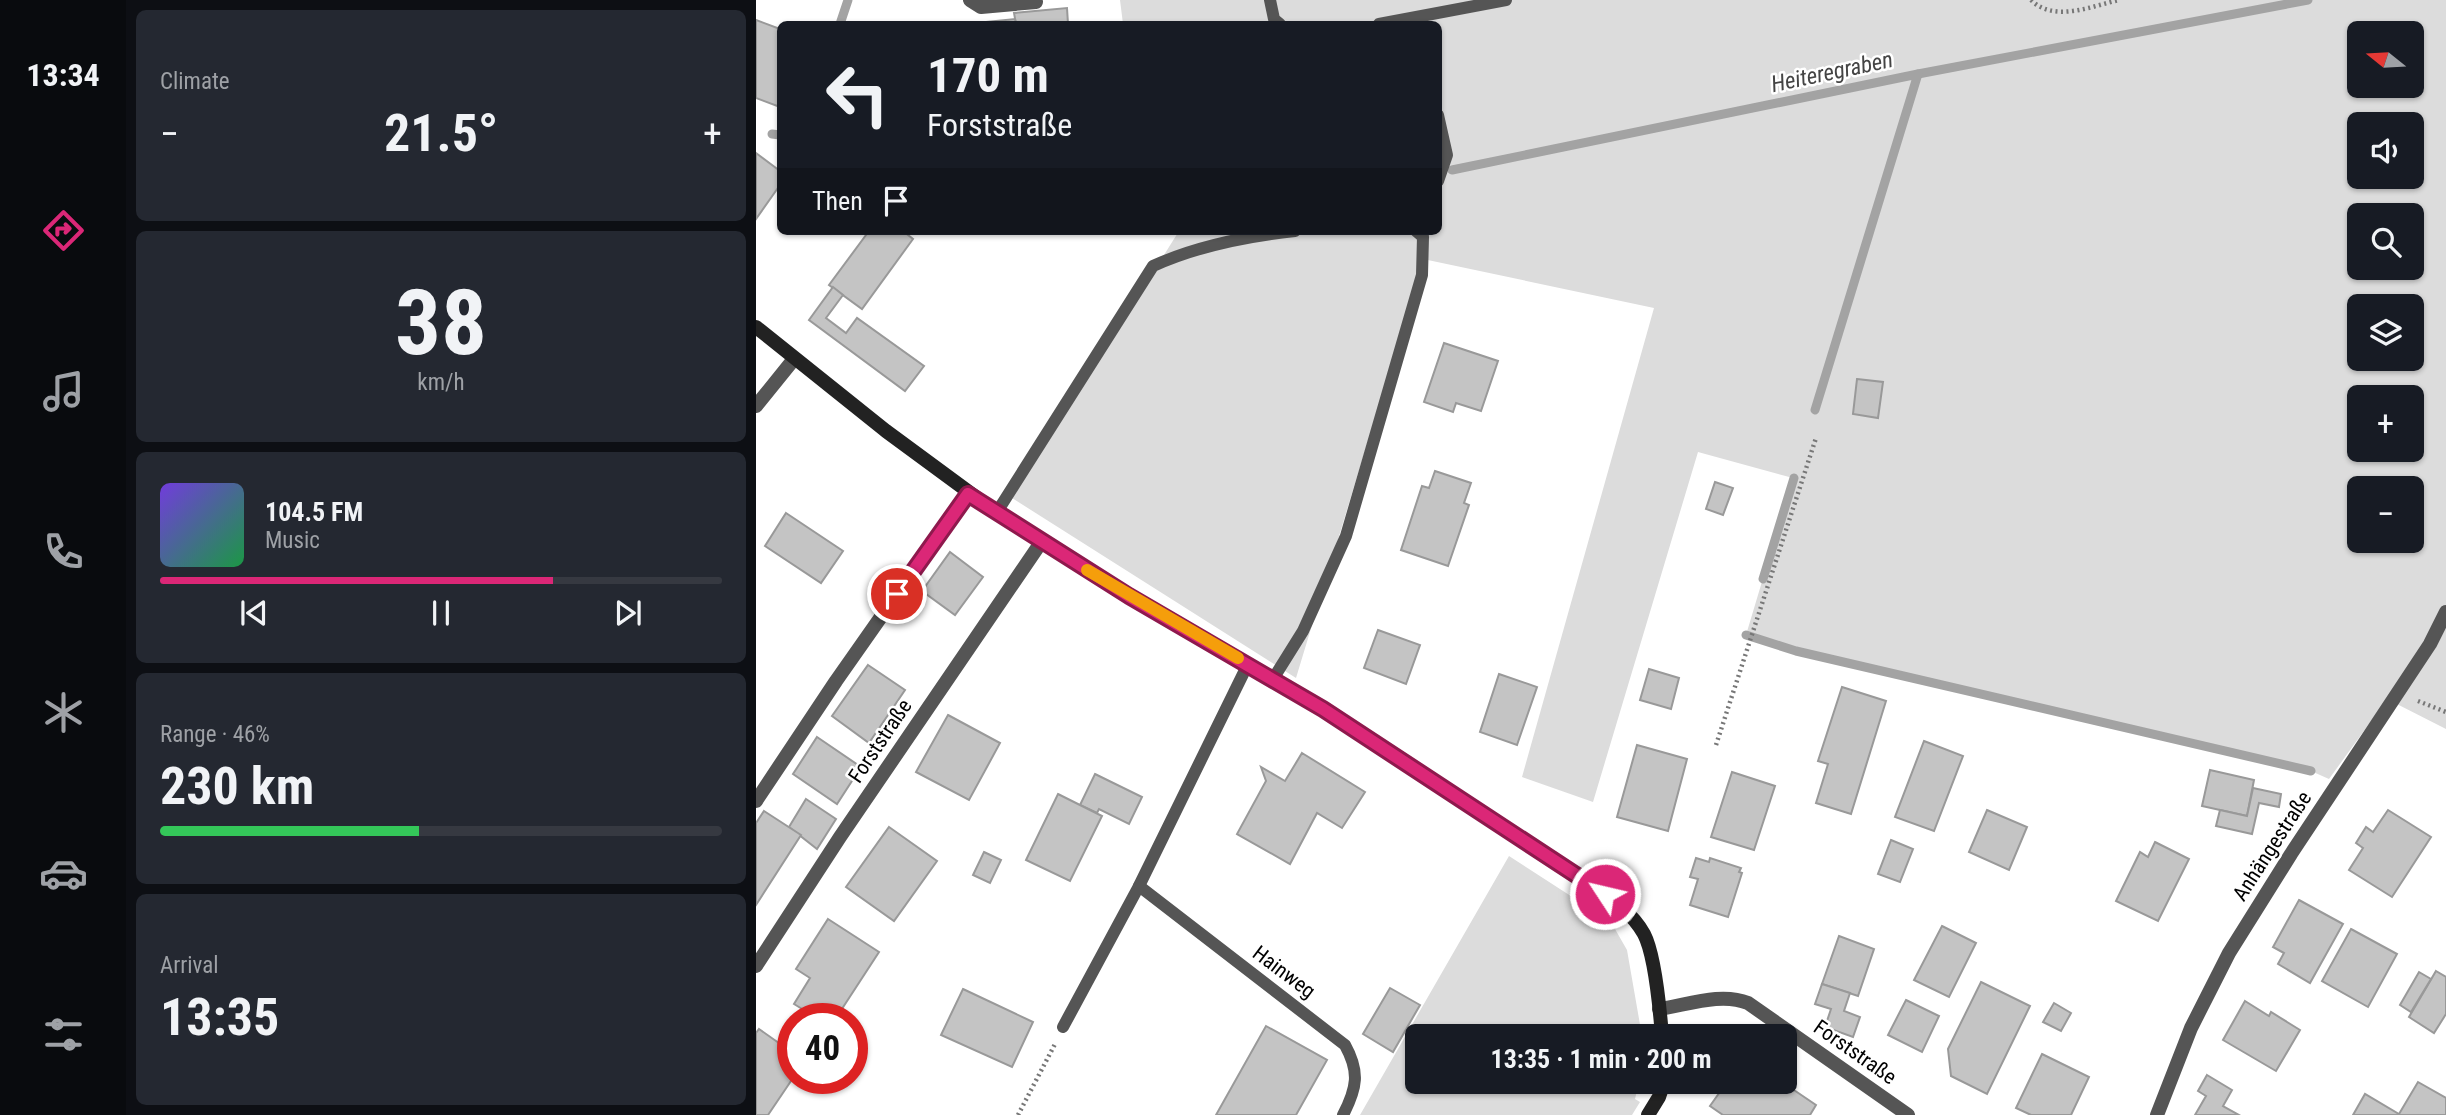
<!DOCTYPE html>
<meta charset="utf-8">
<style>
:root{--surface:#171b24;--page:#242831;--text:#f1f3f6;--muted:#9ea1a6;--line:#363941;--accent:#db2777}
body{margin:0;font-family:"Roboto Condensed",sans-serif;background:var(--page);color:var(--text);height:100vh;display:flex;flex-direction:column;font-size:26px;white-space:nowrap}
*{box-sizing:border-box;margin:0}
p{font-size:23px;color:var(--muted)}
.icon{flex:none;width:38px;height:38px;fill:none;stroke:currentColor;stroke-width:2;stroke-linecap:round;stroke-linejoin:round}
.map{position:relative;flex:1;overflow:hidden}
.panel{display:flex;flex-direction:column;gap:10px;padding:10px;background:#0d0f14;width:630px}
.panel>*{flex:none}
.guide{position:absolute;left:21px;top:21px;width:665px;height:214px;border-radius:10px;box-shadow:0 2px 5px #0004;background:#171b24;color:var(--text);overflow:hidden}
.needle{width:46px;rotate:288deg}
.controls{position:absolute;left:1591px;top:21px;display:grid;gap:14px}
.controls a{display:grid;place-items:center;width:77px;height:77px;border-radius:10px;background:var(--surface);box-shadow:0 2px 5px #0004;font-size:35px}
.speed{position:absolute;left:21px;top:1003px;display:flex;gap:14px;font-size:35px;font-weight:700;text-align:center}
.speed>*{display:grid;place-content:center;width:91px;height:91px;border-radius:50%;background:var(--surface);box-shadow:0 2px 5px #0004;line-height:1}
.speed .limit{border:10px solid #d22;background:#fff;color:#111}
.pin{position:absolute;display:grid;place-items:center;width:60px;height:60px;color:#fff;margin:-30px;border:4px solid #fff;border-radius:50%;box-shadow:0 2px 7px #0007}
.me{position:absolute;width:77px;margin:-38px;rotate:305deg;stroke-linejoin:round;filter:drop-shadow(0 0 5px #0008)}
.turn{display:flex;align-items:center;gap:24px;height:147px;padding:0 35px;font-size:32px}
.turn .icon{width:91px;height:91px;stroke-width:2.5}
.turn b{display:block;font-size:49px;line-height:60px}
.then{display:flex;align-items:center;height:66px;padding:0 35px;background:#0003;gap:14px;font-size:26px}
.big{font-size:52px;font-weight:700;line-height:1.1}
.panel .widget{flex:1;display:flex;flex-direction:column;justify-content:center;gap:10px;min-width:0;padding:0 24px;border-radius:10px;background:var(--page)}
.panel .dial{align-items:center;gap:0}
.dial b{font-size:91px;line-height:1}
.song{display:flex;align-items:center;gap:21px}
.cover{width:84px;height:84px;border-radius:10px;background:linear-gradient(135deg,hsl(260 70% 55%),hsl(140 70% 35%))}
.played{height:7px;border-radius:4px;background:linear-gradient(90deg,var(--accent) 70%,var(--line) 70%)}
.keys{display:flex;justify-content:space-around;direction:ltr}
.heat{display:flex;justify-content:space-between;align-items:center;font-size:38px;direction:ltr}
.charge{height:10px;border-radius:5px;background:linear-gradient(90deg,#34c759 46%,var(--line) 0)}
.trip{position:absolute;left:649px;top:1024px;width:392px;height:70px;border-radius:10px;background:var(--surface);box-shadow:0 2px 5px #0004;font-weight:700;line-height:70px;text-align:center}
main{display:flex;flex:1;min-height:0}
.tabs{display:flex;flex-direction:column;width:126px;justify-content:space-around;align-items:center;background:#090b0e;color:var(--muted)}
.tabs .icon{width:49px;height:49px}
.tabs .selected{color:var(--accent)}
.tabs b{font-size:32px;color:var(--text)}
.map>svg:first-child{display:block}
</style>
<main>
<nav class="tabs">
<b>13:34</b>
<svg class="icon selected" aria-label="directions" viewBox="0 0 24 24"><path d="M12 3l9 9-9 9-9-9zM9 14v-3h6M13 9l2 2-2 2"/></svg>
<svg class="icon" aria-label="music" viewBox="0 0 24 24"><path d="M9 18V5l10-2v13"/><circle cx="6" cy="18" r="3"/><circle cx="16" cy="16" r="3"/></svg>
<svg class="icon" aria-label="phone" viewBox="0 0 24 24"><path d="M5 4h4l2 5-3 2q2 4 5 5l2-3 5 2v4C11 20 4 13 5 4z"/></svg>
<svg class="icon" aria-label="climate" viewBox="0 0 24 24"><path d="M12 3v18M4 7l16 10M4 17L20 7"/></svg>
<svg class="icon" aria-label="car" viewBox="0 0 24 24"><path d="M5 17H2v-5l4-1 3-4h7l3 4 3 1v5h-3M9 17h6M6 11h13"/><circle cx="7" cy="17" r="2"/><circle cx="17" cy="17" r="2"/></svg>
<svg class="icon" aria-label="filters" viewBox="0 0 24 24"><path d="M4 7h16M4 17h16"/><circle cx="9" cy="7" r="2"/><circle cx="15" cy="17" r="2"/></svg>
</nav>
<section class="panel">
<div class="widget"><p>Climate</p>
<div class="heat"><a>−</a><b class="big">21.5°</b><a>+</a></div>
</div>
<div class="widget dial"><b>38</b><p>km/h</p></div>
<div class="widget">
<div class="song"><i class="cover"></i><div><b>104.5 FM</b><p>Music</p></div></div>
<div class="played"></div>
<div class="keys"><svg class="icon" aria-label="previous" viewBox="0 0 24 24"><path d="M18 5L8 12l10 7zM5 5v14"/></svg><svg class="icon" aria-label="pause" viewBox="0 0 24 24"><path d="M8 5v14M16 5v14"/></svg><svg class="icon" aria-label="next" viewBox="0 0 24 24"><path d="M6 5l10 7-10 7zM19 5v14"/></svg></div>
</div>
<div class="widget"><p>Range · 46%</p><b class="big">230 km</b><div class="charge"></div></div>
<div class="widget"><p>Arrival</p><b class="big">13:35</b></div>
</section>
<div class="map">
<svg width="1690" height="1115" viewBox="0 0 1690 1115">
<rect width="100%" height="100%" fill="#fff"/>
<g fill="#dcdcdc" fill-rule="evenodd">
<path d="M364 0H1546L1533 3 1552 0H1690V729L1631 699 1573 779 1555 771 1040 651 990 635 1037 478 942 452 837 802 766 777 898 308 667 259 540 678 256 498 423 231H682V24H367ZM1603 33H1656V86H1603ZM1603 124H1656V177H1603ZM1603 215H1656V268H1603ZM1603 306H1656V359H1603ZM1603 397H1656V450H1603ZM1603 488H1656V541H1603Z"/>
<path d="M753 856 855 922 871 950 886 1036H662V1082H883L879 1099 884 1102 876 1115H604Z"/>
</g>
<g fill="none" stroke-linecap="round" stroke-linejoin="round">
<g stroke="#a3a3a3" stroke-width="9">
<path d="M84 24 92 0"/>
<path d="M1162 74 1552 0"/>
<path d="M16 134 24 135"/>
<path d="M696 170 1162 74 1059 410"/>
<path d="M1007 579 1038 478"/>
<path d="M990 635 1040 651 1555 771"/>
</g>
</g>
<g fill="#c4c4c4" stroke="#999" stroke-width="2">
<path d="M311 8 312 24H260L258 13Z"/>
<path d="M259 19 260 24H221V23Z"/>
<path d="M0 20 24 29V107L0 98Z"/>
<path d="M0 153 24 171V185L0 219Z"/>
<path d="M113 231H147L157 239 106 309 73 285Z"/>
<path d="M77 287 87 295 70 318 90 333 101 318 168 366 149 391 53 320Z"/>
<path d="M688 343 742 361 725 411 700 403 697 412 668 402Z"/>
<path d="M1101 379 1127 382 1122 418 1097 414Z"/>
<path d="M679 471 715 483 708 503 713 505 692 566 645 550 666 486 673 488Z"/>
<path d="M959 482 977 488 967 515 950 509Z"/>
<path d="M30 513 87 551 65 583 9 546Z"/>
<path d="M194 552 227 577 199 615 166 591Z"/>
<path d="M622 630 664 645 650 684 608 668Z"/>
<path d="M112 665 149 690 113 743 76 716Z"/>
<path d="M893 669 923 678 915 709 884 700Z"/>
<path d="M743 674 781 687 761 745 724 732Z"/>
<path d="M1086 687 1130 701 1095 814 1060 803 1072 764 1062 761Z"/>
<path d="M192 715 244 743 213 800 160 772Z"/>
<path d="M61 737 105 767 81 804 37 774Z"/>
<path d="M1168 741 1207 756 1178 831 1139 817Z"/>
<path d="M881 745 931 759 912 831 861 817Z"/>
<path d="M546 753 609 792 586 828 561 813 534 864 481 834 510 781 505 767 529 781Z"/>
<path d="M1454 770 1498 780 1491 816 1446 806Z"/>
<path d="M976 772 1019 786 998 850 955 837Z"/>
<path d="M339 774 386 797 373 824 343 809 341 813 324 805Z"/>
<path d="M1497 788 1525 794 1523 807 1503 803 1496 834 1460 826 1464 810 1491 816Z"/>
<path d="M302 794 346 816 314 881 270 860Z"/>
<path d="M50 799 80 819 61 849 33 827Z"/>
<path d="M1231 810 1271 827 1253 870 1213 852Z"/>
<path d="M1632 810 1675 837 1636 897 1593 870 1607 848 1600 843 1610 827 1617 832Z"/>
<path d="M8 811 45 835 0 905V823Z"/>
<path d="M133 827 181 861 138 921 90 887Z"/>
<path d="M1135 840 1157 849 1144 882 1122 874Z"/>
<path d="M1399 842 1433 859 1402 921 1360 901 1384 852 1392 857Z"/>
<path d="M228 852 245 860 234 883 217 875Z"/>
<path d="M940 858 953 862 954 858 985 868 983 872 986 873 972 917 934 905 942 879 934 877Z"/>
<path d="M1543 900 1587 924 1554 983 1522 964 1528 953 1517 947Z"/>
<path d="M72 919 123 952 80 1018H61L38 1004 54 978 40 969Z"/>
<path d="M1186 926 1220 943 1193 997 1158 980Z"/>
<path d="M1595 929 1641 954 1612 1007 1566 981Z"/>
<path d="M1083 936 1118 949 1102 996 1066 984Z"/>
<path d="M1680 971 1690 977V1014L1678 1033 1653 1017Z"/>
<path d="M1663 972 1675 979 1655 1012 1644 1005Z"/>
<path d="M1225 982 1274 1006 1231 1094 1195 1076 1192 1049Z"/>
<path d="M1066 984 1094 993 1088 1011 1104 1017 1097 1037 1069 1027 1075 1009 1059 1004Z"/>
<path d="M634 988 664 1005 637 1052 607 1034Z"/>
<path d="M207 989 277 1022 256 1067 185 1035Z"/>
<path d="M1150 1000 1183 1016 1166 1052 1132 1035Z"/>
<path d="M1489 1001 1513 1016 1515 1012 1544 1030 1520 1071 1467 1040Z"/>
<path d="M1298 1003 1315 1013 1305 1031 1287 1022Z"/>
<path d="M510 1026 571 1060 540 1115H460Z"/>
<path d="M3 1029 37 1053V1078L12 1115H0V1033Z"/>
<path d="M1286 1054 1333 1077 1315 1115H1275L1260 1108Z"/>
<path d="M1451 1075 1476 1090 1467 1106 1483 1115H1439L1450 1096 1442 1091Z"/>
<path d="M971 1082H1026L1060 1105 1054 1115H967L954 1106Z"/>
<path d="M1662 1082 1690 1098V1115H1597L1609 1094 1643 1114Z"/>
</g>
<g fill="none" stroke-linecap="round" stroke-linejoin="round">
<g stroke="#777" stroke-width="4.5" stroke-dasharray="2 3.5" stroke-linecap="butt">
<path d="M1275 0C1298 23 1336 6 1363 0"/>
<path d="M1662 701 1690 712"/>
<path d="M960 745 1060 438"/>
<path d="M262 1115 299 1044"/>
</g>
<g stroke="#555" stroke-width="12">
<path d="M514 0 518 19 524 24"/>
<path d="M623 24 750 0"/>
<path d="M682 115 691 155 682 181"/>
<path d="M241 512 397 266C441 246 492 236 539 231"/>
<path d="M517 679 547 631 590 536 666 275 667 237 660 231"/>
<path d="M383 886 589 1045C604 1072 601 1088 587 1115"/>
<path d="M307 1027 383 886 492 664"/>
</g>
<g stroke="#555" stroke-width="14">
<path d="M214 0 225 7 280 2"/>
<path d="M0 406 38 359"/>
<path d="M0 801 80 681 212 493"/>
<path d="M0 966 84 837 286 541"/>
<path d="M903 1009C931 1005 965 992 992 1003L1152 1115"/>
<path d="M1401 1115 1435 1028 1473 953 1535 854 1674 644 1690 612"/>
</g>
<g stroke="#222" stroke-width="14">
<path d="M0 327 130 431 244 515 373 596 567 709 833 883C853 897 876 912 888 934 899 955 904 1011 906 1036"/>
<path d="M892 1115 903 1097 908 1082"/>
</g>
</g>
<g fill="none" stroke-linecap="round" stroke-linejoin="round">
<g stroke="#8e194d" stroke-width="18">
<path id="route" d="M141 594 212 494 373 596 567 709 849 894"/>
</g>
<use href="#route" stroke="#db2777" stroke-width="12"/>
<path stroke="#f59e0b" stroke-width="12" d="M331 570 482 658"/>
</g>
<g text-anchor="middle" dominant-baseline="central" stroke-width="5" stroke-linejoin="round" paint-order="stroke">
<g font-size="21" fill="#000" stroke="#fff">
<text transform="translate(124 741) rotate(-56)">Forststraße</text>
<text transform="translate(1516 846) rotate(-57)">Anhängestraße</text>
<text transform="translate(528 972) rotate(37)">Hainweg</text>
<text transform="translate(1099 1052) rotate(35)">Forststraße</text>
</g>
<g font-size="23" font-style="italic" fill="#444" stroke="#fff">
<text transform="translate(1076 72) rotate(-12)">Heiteregraben</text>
</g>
</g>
</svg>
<div class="controls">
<a><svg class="needle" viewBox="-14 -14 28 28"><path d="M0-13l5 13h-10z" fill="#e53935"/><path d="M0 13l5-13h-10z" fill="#9ea1a6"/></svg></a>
<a><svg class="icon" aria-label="sound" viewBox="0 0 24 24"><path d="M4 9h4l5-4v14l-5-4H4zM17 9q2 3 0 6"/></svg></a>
<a><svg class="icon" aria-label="search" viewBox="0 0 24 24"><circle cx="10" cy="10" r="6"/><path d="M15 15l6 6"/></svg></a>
<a><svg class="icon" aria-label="layers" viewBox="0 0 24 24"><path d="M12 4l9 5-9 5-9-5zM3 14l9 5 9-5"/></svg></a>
<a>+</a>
<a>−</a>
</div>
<div class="speed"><div class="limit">40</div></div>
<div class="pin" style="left:141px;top:594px;background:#d93025"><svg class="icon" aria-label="arrive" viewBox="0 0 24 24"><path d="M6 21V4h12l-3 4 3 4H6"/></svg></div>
<svg class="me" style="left:849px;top:894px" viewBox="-20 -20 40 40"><circle r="17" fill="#db2777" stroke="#fff" stroke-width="3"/><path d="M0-11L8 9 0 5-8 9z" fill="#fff"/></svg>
<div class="trip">13:35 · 1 min · 200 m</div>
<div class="guide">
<div class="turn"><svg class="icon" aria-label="left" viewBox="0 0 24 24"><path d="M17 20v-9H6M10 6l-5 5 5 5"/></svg><div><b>170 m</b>Forststraße</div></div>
<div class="then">Then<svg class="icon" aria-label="arrive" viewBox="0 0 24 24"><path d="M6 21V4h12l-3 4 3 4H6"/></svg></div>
</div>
</div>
</main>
